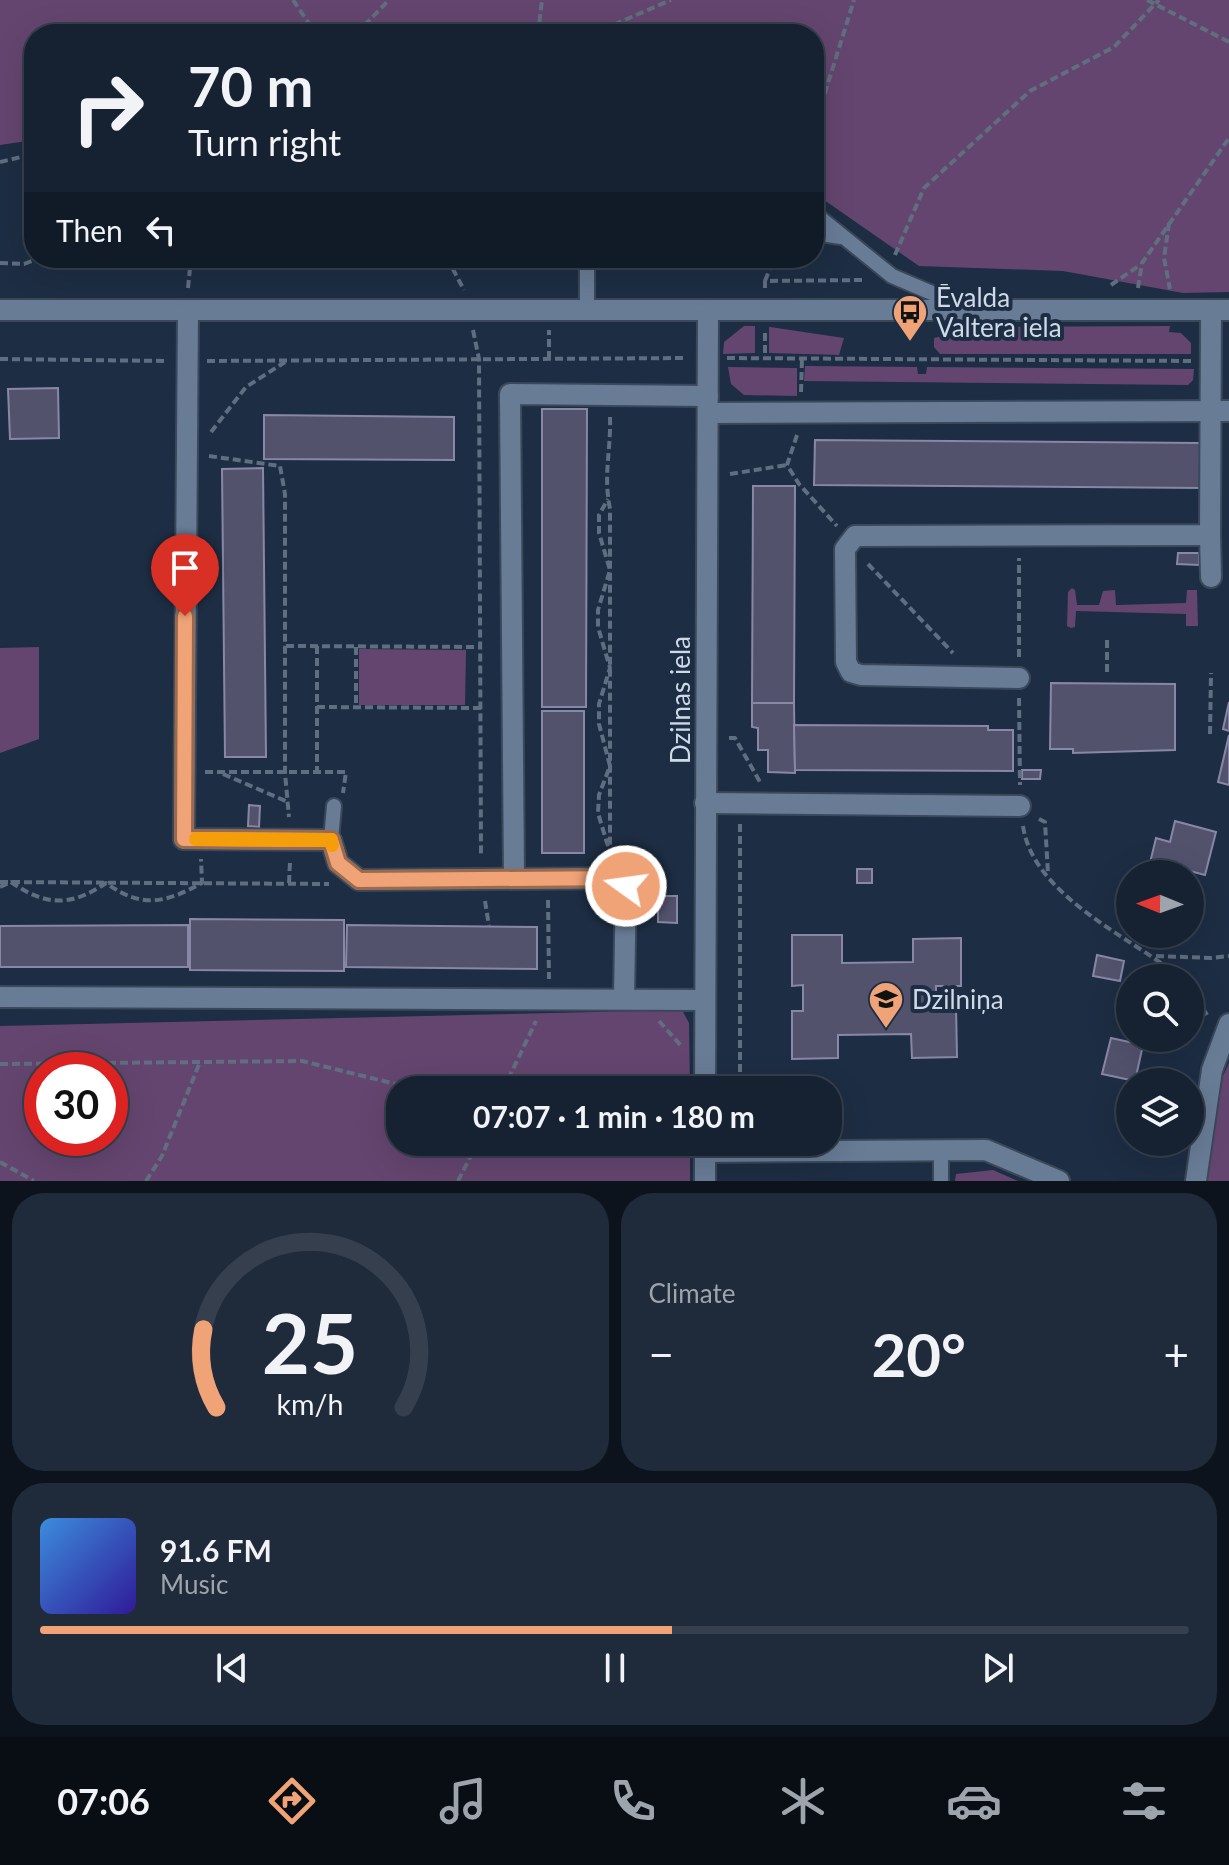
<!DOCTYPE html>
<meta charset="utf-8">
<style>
:root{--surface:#162232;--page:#1f2a3a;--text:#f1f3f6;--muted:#9ea4ac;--line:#353f4d;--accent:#efa377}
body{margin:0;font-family:Lato,sans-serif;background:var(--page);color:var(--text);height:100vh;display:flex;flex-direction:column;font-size:30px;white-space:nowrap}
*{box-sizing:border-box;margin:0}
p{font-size:26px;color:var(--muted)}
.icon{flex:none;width:44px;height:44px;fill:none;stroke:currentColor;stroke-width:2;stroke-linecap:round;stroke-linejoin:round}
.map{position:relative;height:1181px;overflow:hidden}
.sheet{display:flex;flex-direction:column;gap:12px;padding:12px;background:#0c131c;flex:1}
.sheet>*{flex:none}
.guide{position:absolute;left:24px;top:24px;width:800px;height:244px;border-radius:32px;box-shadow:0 8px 32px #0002,0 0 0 2px var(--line);background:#162232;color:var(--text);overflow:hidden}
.needle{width:52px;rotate:271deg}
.buttons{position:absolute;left:1116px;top:860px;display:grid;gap:16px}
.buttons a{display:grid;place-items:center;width:88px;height:88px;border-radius:50%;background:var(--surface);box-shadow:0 8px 32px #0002,0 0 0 2px var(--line);font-size:40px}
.speed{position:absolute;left:24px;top:1052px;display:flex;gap:16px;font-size:40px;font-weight:700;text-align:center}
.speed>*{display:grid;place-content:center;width:104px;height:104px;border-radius:50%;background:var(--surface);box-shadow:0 8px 32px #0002,0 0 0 2px var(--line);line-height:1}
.speed .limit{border:12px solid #d22;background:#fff;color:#111}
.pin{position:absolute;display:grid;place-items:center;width:68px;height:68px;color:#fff;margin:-82px -34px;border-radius:50% 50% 50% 0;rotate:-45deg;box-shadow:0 0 8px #0007}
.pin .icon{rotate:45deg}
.me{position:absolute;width:88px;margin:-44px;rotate:284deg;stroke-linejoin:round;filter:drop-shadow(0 0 6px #0008)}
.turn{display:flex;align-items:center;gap:28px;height:168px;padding:0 32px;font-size:36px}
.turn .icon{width:104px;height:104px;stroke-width:2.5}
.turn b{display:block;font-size:56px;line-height:68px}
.then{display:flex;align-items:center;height:76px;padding:0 32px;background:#0003;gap:16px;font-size:30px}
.big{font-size:60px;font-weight:700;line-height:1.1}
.sheet .widget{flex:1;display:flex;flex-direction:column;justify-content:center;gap:12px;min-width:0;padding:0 28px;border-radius:32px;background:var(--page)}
.sheet .dial{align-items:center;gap:0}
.dial svg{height:208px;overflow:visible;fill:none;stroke:var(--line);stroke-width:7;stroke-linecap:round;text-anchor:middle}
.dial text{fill:var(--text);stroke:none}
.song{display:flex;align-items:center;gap:24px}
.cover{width:96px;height:96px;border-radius:12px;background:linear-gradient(135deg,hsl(210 70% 55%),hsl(250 70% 35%))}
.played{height:8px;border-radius:4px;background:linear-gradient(90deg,var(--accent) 55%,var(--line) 55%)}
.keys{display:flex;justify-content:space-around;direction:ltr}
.heat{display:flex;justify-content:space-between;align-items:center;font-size:44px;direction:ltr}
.sheet .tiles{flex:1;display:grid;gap:12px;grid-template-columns:1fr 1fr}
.widget:last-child{grid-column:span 2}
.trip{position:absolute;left:386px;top:1076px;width:456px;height:80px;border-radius:32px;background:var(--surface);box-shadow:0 8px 32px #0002,0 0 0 2px var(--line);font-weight:700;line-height:80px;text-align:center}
.tab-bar{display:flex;height:128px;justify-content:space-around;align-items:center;background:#090e14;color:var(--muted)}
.tab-bar .icon{width:56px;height:56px}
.tab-bar .current{color:var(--accent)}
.tab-bar b{font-size:36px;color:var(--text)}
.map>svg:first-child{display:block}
</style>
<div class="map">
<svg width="1229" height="1181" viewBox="0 0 1229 1181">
<rect width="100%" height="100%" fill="#1d2d43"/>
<g fill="#64456f" fill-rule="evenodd">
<path d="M0 0H1229V292L1183 293 1063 271 919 266 814 193V34H34V140L0 145Z"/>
<path d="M744 326H755V353L723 354 724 342Z"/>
<path d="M1170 326 1169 332 1181 333 1191 343V354H940L934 347V338L978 327Z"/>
<path d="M769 327H770L844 338 839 355 769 353Z"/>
<path d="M805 366 917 367 918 374H926L927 367 1194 369 1193 380 1188 385 804 381Z"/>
<path d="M728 367 797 368V396L744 395 731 384Z"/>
<path d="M1072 588 1075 590 1077 605H1099L1103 591 1115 590 1116 605 1186 603 1187 590H1197L1198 626H1186V614L1076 611 1075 627 1071 628 1067 626 1068 592Z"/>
<path d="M39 647V739L0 753V648Z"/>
<path d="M359 649 466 650 465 705H359Z"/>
<path d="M682 1010 689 1023 690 1090H400V1142H690V1181H0V1026ZM42 1070H110V1138H42Z"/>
<path d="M1229 1063V1181H1206L1223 1076Z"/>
<path d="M993 1170 1018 1181H955L956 1174Z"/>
</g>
<g fill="#53526d" stroke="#8887a5" stroke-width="2">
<path d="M58 388 59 438 10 439 8 389Z"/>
<path d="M542 409H587L586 707H542Z"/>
<path d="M264 415 454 417V460L264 459Z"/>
<path d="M815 440 1201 443V488L814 485Z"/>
<path d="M263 468 266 757H225L222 469Z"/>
<path d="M753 486H795L794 703H752Z"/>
<path d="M1178 553H1199V565L1177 564Z"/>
<path d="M1051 683 1175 684V750L1073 753V749H1050Z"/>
<path d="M1229 702V731L1223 729Z"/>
<path d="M752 703H794L795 773 768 772V750H758V728L752 727Z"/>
<rect x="542" y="711" width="42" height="142"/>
<path d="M794 725 988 726V730H1013V771L795 770Z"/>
<path d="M1229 735V785L1218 782Z"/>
<path d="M1022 770H1041L1040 779H1022Z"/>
<path d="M249 805 260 806 259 827 248 826Z"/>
<path d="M1175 821 1216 832 1205 875 1182 869 1180 874 1148 871 1156 838 1170 842Z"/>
<rect x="857" y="869" width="15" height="14"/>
<path d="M658 896H677V923L658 922Z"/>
<path d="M190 919 344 920V971L190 970Z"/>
<path d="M188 925V967H0V926Z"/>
<path d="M347 925 537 927V969L346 967Z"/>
<path d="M792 935H842V963L913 962V939L961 938V986H936V1006H956L957 1057 912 1058 911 1034 838 1035V1058L792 1059V1011H803V985L792 986Z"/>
<path d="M1097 955 1124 961 1120 981 1093 976Z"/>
<path d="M1111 1038 1143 1045 1135 1081 1102 1074Z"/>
</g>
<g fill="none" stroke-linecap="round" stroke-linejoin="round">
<g stroke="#3a485a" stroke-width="18">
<g id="service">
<path d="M814 213 892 276 967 308"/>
<path d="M814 233 841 237"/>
<path d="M587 258V307"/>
<path d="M331 840 334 806"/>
<path d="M941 1181V1148"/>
</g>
</g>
<g stroke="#3a485a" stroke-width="24">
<g id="minor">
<path d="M0 310H1229"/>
<path d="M188 310 184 839 331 840 338 863 359 880 626 878 624 998"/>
<path d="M708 413 1229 411"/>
<path d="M1210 535 1211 577"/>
<path d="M1019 678 861 675 851 672 846 662 845 549 855 536 1210 535 1211 310"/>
<path d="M705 803 1020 806"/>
<path d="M514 877 510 394 708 396"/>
<path d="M0 997 705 1000"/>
<path d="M705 1090 708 310"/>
<path d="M705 1142V1181"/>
<path d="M705 1152 986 1150 1059 1181"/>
<path d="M1196 1181 1212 1070 1229 1024"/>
</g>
</g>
<g stroke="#606e81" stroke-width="4" stroke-dasharray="8 4" stroke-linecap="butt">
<path d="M293 0 316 34"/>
<path d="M1147 0 1229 42"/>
<path d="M356 34 389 0"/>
<path d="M538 34 542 0"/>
<path d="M592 34 671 0"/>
<path d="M814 128 854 0"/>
<path d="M0 162 34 154"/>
<path d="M1169 223 1164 258 1170 289"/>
<path d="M895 255 924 188 1030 91 1114 47 1159 0"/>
<path d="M447 258 464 290"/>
<path d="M0 263 24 264 40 258"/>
<path d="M765 281 774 258"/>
<path d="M1111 285 1140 265"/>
<path d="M188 288 191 258"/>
<path d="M765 288V281L865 280"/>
<path d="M1138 288 1142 263 1229 138"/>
<path d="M473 330 479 359 481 857"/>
<path d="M765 333V359"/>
<path d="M727 358 1191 361"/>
<path d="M0 359 167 361"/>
<path d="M549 359V330"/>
<path d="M207 361 687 358"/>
<path d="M801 392 802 359"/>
<path d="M610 417C611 452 603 474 610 509V855"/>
<path d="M211 432 246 387 285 362"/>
<path d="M797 435 787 465 799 484 837 526"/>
<path d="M209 456 280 466 285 494V773L289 817"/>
<path d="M730 474 787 465"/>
<path d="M868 564 953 653"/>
<path d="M286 646 482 647"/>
<path d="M317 646V772"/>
<path d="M356 647V707"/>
<path d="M1019 657V558"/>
<path d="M1107 672V638"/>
<path d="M1019 698 1020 785"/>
<path d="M317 707 481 708"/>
<path d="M1210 734 1211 673"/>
<path d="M729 738H735L760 782"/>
<path d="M205 772H346L343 793"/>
<path d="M223 774 288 802"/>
<path d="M1039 819 1045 822 1048 874"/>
<path d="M740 824V1090"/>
<path d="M1023 826C1033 896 1131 937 1181 978"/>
<path d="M606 856 610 853 598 813 599 795 610 766 599 724V704L610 668 598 627V610L610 570 599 533V515L608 499"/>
<path d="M0 882 329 884"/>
<path d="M289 883 290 862"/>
<path d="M0 887 11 882C45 906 71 907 106 883 142 909 165 903 202 883L201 859"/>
<path d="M548 900 549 979"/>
<path d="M485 901 489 926"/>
<path d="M1156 956 1211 958 1229 956"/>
<path d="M1190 988 1209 1018"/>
<path d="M659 1021 683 1048"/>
<path d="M0 1064 302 1061 420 1090"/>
<path d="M503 1090 536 1021"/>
<path d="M539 1142 576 1154 682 1155"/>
<path d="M0 1162 34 1181"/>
<path d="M146 1181 162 1156 200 1062"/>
<path d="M458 1181 478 1142"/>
</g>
<use href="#service" stroke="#697c96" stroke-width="14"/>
<use href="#minor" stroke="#697c96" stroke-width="20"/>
</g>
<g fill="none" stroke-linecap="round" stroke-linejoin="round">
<g stroke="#9b6a4d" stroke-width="20">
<path id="route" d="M185 616 184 839 331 840 338 863 359 880 626 878V886"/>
</g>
<use href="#route" stroke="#efa377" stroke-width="14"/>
<path stroke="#f59e0b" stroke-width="14" d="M196 839 331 840 332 845"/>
</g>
<defs>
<g id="bus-pin" transform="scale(1.8)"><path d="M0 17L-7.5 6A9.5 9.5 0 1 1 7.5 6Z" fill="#efa377" stroke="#1d2d43"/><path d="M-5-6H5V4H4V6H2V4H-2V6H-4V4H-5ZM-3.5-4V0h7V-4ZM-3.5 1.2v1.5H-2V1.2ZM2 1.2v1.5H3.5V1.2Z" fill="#111"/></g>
<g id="school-pin" transform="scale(1.8)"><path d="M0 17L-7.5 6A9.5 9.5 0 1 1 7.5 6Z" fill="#efa377" stroke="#1d2d43"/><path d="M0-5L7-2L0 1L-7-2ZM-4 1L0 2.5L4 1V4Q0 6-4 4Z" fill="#111"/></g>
</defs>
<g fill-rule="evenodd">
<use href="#bus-pin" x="910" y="312"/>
<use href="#school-pin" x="886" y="999"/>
</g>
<g text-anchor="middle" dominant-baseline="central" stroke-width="8" stroke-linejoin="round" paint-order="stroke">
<g font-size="26" fill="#cfdae8" stroke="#1d2d43" text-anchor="start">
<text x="936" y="297">Ēvalda<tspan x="936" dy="30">Valtera iela</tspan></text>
<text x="912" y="999">Dzilniņa</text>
</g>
<g font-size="26" fill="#cfdae8" stroke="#1d2d43">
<text transform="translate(680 700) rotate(-90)">Dzilnas iela</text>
</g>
</g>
</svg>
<div class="buttons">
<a><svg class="needle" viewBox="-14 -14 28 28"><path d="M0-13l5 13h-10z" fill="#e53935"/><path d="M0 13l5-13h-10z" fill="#9ea4ac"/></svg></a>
<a><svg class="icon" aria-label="search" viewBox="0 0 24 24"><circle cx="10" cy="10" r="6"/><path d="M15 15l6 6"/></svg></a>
<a><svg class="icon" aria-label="layers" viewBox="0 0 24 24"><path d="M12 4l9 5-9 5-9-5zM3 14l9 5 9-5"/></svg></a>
</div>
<div class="speed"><div class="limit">30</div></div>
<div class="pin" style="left:185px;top:616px;background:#d93025"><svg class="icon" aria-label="arrive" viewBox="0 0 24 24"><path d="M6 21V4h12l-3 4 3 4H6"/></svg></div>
<svg class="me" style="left:626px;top:886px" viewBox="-20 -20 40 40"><circle r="17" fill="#efa377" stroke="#fff" stroke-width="3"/><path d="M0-11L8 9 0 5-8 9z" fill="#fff"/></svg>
<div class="trip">07:07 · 1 min · 180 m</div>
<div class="guide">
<div class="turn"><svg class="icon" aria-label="right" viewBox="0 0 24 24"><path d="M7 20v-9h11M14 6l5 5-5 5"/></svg><div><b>70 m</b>Turn right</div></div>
<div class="then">Then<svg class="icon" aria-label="left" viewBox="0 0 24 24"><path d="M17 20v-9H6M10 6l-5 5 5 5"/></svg></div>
</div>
</div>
<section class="sheet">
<div class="tiles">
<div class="widget dial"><svg viewBox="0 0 100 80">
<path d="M14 69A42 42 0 1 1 86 69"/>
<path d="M14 69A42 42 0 0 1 9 39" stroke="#efa377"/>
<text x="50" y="56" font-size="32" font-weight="700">25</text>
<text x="50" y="72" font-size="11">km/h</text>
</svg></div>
<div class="widget"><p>Climate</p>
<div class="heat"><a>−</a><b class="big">20°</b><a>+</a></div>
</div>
<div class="widget">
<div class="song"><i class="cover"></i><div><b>91.6 FM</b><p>Music</p></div></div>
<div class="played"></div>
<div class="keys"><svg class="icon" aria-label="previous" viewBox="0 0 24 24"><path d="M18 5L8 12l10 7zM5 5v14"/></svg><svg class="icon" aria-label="pause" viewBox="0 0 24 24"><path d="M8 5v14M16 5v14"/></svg><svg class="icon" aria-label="next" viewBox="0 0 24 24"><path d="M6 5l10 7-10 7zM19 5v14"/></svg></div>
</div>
</div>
</section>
<nav class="tab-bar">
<b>07:06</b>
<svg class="icon current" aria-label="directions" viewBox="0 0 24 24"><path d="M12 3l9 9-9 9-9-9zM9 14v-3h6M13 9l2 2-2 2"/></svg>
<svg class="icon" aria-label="music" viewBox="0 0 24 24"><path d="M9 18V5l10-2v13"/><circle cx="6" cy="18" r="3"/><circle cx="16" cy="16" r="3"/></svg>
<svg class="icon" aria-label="phone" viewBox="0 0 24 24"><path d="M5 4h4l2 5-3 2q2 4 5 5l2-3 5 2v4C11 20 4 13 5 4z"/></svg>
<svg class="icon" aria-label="climate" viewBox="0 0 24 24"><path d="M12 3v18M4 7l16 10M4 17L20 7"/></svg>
<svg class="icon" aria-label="car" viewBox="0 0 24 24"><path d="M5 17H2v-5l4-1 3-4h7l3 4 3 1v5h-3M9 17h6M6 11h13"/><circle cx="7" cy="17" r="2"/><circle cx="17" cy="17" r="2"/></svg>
<svg class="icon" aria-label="filters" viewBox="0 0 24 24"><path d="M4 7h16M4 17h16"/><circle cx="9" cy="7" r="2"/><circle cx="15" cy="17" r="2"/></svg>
</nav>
